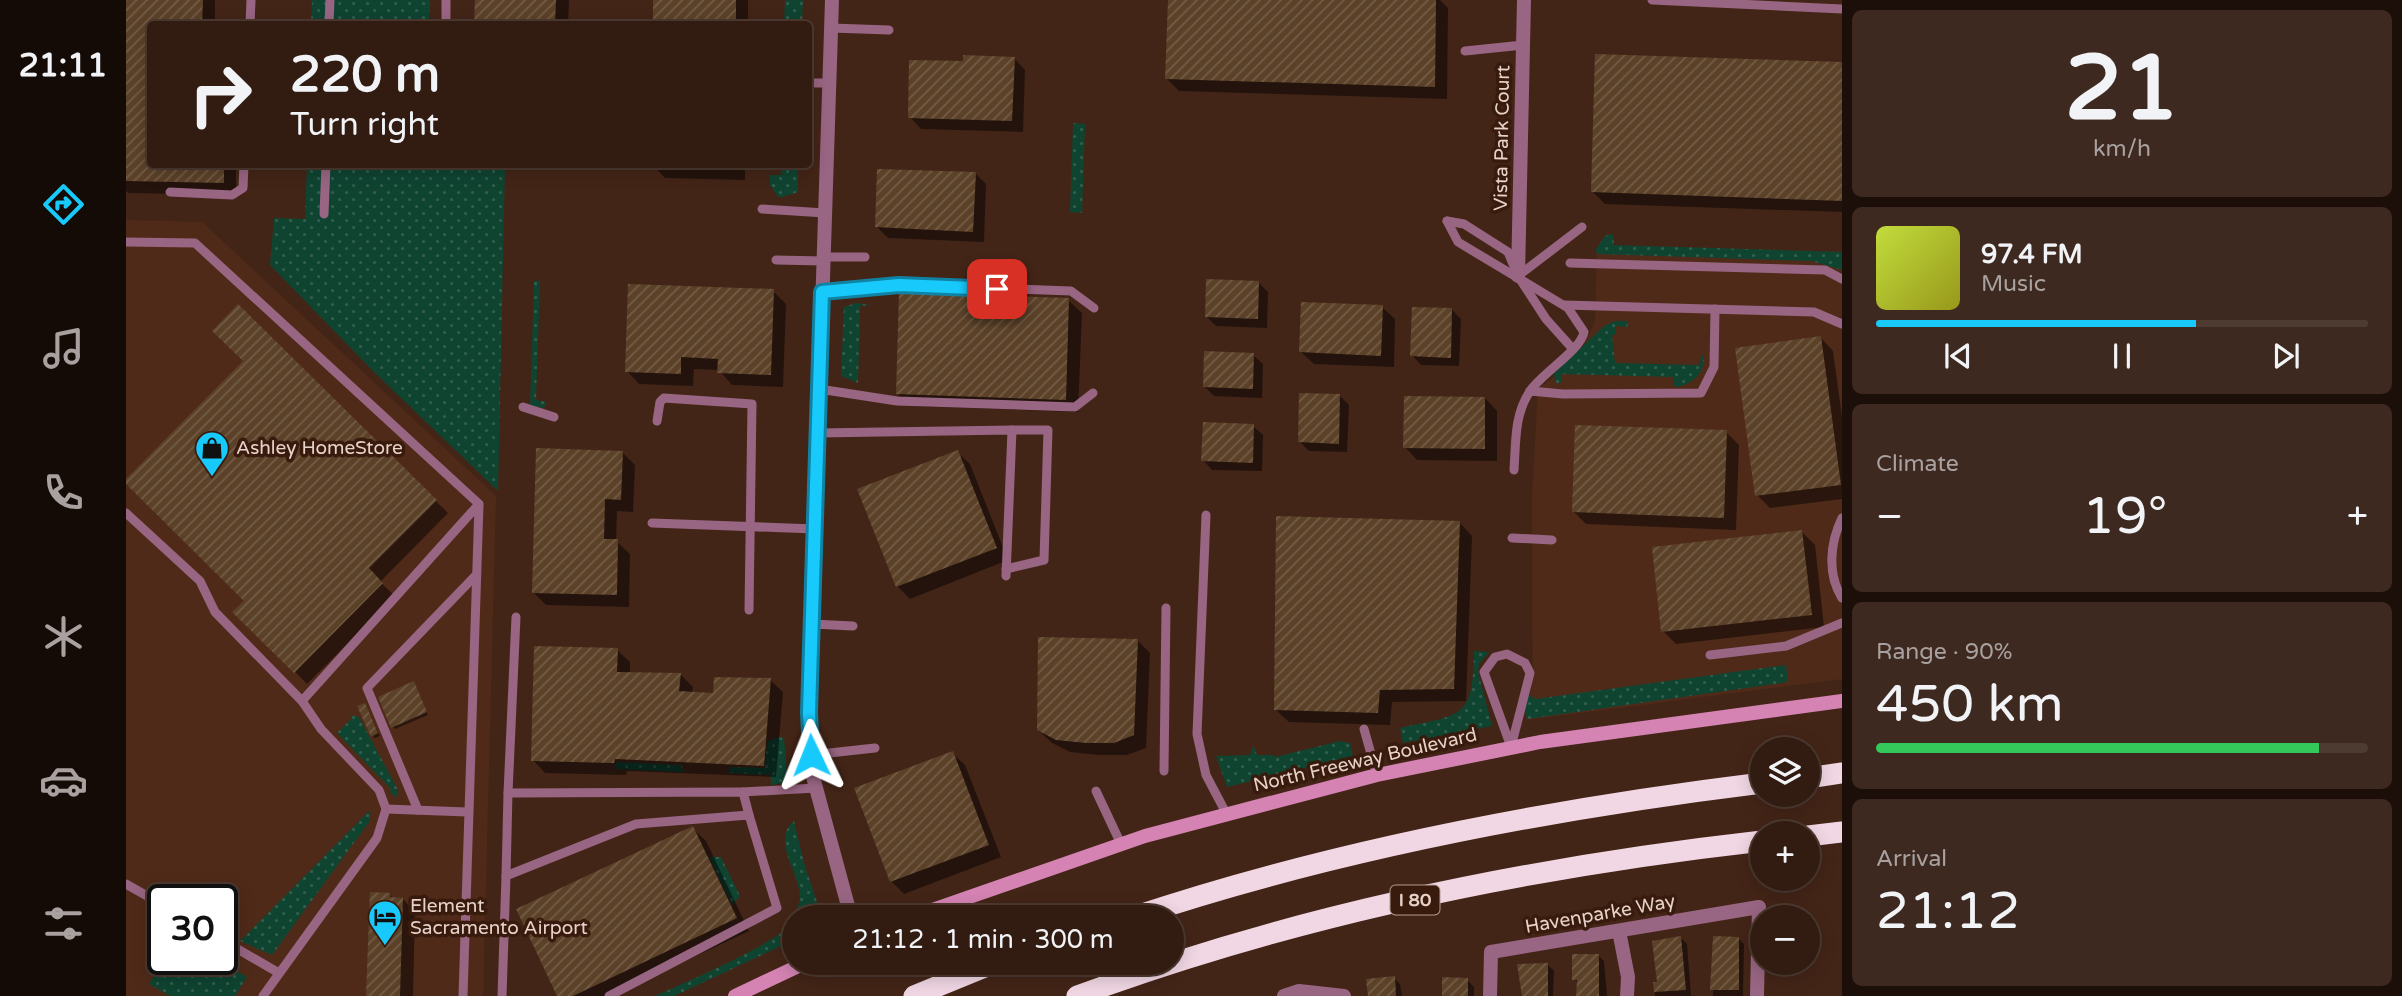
<!DOCTYPE html>
<meta charset="utf-8">
<style>
:root{--surface:#321c11;--page:#3d291f;--text:#f1f3f6;--muted:#a8a19f;--line:#4d3a31;--accent:#18cafc}
body{margin:0;font-family:"Varela Round",sans-serif;background:var(--page);color:var(--text);height:100vh;display:flex;flex-direction:column;font-size:26px;white-space:nowrap}
*{box-sizing:border-box;margin:0}
p{font-size:23px;color:var(--muted)}
.icon{flex:none;width:38px;height:38px;fill:none;stroke:currentColor;stroke-width:2;stroke-linecap:round;stroke-linejoin:round}
.map{position:relative;flex:1;overflow:hidden}
.panel{display:flex;flex-direction:column;gap:10px;padding:10px;background:#1c0f09;width:560px}
.panel>*{flex:none}
.hud{position:absolute;left:21px;top:21px;width:665px;height:147px;border-radius:7px;box-shadow:0 4px 18px #0003,0 0 0 2px var(--line);background:#321c11;color:var(--text);overflow:hidden}
.tools{position:absolute;left:1624px;top:737px;display:grid;gap:14px}
.tools a{display:grid;place-items:center;width:70px;height:70px;border-radius:50%;background:var(--surface);box-shadow:0 4px 18px #0003,0 0 0 2px var(--line);font-size:35px}
.speed{position:absolute;left:21px;top:884px;display:flex;gap:14px;font-size:35px;font-weight:700;text-align:center}
.speed>*{display:grid;place-content:center;width:91px;height:91px;border-radius:50%;background:var(--surface);box-shadow:0 4px 18px #0003,0 0 0 2px var(--line);line-height:1}
.speed .limit{border:4px solid #111;border-radius:10px;background:#fff;color:#111}
.pin{position:absolute;display:grid;place-items:center;width:60px;height:60px;color:#fff;margin:-30px;border-radius:14px;box-shadow:0 4px 10px #0006}
.me{position:absolute;width:77px;margin:-38px;rotate:358deg;stroke-linejoin:round;filter:drop-shadow(0 0 5px #0008)}
.turn{display:flex;align-items:center;gap:24px;height:147px;padding:0 28px;font-size:32px}
.turn .icon{width:91px;height:91px;stroke-width:2.5}
.turn b{display:block;font-size:49px;line-height:60px}
.big{font-size:52px;font-weight:600;line-height:1.1}
.panel .tile{flex:1;display:flex;flex-direction:column;justify-content:center;gap:10px;min-width:0;padding:0 24px;border-radius:10px;background:var(--page)}
.panel .dial{align-items:center;gap:0}
.dial b{font-size:91px;line-height:1}
.song{display:flex;align-items:center;gap:21px}
.cover{width:84px;height:84px;border-radius:10px;background:linear-gradient(135deg,hsl(70 70% 55%),hsl(60 70% 35%))}
.played{height:7px;border-radius:4px;background:linear-gradient(90deg,var(--accent) 65%,var(--line) 65%)}
.keys{display:flex;justify-content:space-around;direction:ltr}
.heat{display:flex;justify-content:space-between;align-items:center;font-size:38px;direction:ltr}
.charge{height:10px;border-radius:5px;background:linear-gradient(90deg,#34c759 90%,var(--line) 0)}
.trip{position:absolute;left:656px;top:905px;width:402px;height:70px;border-radius:35px;background:var(--surface);box-shadow:0 4px 18px #0003,0 0 0 2px var(--line);font-weight:600;line-height:70px;text-align:center}
main{display:flex;flex:1;min-height:0}
.dock{display:flex;flex-direction:column;width:126px;justify-content:space-around;align-items:center;background:#140b07;color:var(--muted)}
.dock .icon{width:49px;height:49px}
.dock .current{color:var(--accent)}
.dock b{font-size:32px;color:var(--text)}
.map>svg:first-child{display:block}
</style>
<main>
<nav class="dock">
<b>21:11</b>
<svg class="icon current" aria-label="directions" viewBox="0 0 24 24"><path d="M12 3l9 9-9 9-9-9zM9 14v-3h6M13 9l2 2-2 2"/></svg>
<svg class="icon" aria-label="music" viewBox="0 0 24 24"><path d="M9 18V5l10-2v13"/><circle cx="6" cy="18" r="3"/><circle cx="16" cy="16" r="3"/></svg>
<svg class="icon" aria-label="phone" viewBox="0 0 24 24"><path d="M5 4h4l2 5-3 2q2 4 5 5l2-3 5 2v4C11 20 4 13 5 4z"/></svg>
<svg class="icon" aria-label="climate" viewBox="0 0 24 24"><path d="M12 3v18M4 7l16 10M4 17L20 7"/></svg>
<svg class="icon" aria-label="car" viewBox="0 0 24 24"><path d="M5 17H2v-5l4-1 3-4h7l3 4 3 1v5h-3M9 17h6M6 11h13"/><circle cx="7" cy="17" r="2"/><circle cx="17" cy="17" r="2"/></svg>
<svg class="icon" aria-label="filters" viewBox="0 0 24 24"><path d="M4 7h16M4 17h16"/><circle cx="9" cy="7" r="2"/><circle cx="15" cy="17" r="2"/></svg>
</nav>
<div class="map">
<svg width="1716" height="996" viewBox="0 0 1716 996">
<defs>
<pattern id="grass-dots" width="8" height="8" patternUnits="userSpaceOnUse" patternTransform="scale(1.75)"><rect width="8" height="8" fill="#0f4431"/><path d="M2 2h.1M6 6h.1" fill="none" stroke="#325e4e" stroke-width="1.8" stroke-linecap="round"/></pattern>
<pattern id="building-hatch" width="6" height="6" patternUnits="userSpaceOnUse" patternTransform="scale(1.75)"><rect width="6" height="6" fill="#5b4128"/><path d="M-1 1l2-2M0 6l6-6M5 7l2-2" fill="none" stroke="#735c46"/></pattern>
</defs>
<rect width="100%" height="100%" fill="#432517"/>
<g fill="#502a19" fill-rule="evenodd">
<path d="M0 220 76 222 370 496 357 996H0ZM37 900H96V959H37Z"/>
<path d="M1471 250 1716 257V679L1400 720 1407 677 1406 498 1412 389 1454 357 1469 320Z"/>
</g>
<g fill="url(#grass-dots)">
<path d="M186 0H304L303 24H185Z"/>
<path d="M659 0H677L676 24H658Z"/>
<path d="M947 123 959 124 956 213 944 212Z"/>
<path d="M181 165H379L372 491 250 374 144 265 148 218 179 219Z"/>
<path d="M655 165H672V192L653 198 644 185V175H655Z"/>
<path d="M1484 234 1487 235 1488 245 1716 252V270L1686 261 1471 254 1470 249 1479 236Z"/>
<path d="M408 281H414L410 400 420 402 418 408 404 406Z"/>
<path d="M730 303 744 305 734 306 732 383 715 376 718 307Z"/>
<path d="M1489 321H1502L1501 327 1490 326 1489 335H1486L1489 363 1574 365 1575 355H1578C1578 374 1569 382 1552 387L1548 386V377L1435 374V383H1429L1428 373 1478 326Z"/>
<path d="M1348 651 1363 652 1353 664 1352 672 1366 726 1277 743 1274 728C1336 714 1347 720 1348 651Z"/>
<path d="M1660 665 1662 682 1401 719 1398 710 1403 694 1409 699Z"/>
<path d="M224 715 233 717 272 790 270 798 264 792 265 789 211 733 226 718Z"/>
<path d="M651 737 658 738 662 782 646 785 644 775 602 773 604 767 639 768 641 742Z"/>
<path d="M1214 741 1224 743 1227 756 1101 787 1090 756 1124 755 1127 745 1131 755H1148L1149 757Z"/>
<path d="M490 762 556 765 557 772 490 769Z"/>
<path d="M244 810 243 822 146 955 114 941Z"/>
<path d="M668 821 678 863 696 917H669C671 910 674 902 674 895 673 872 645 839 668 821Z"/>
<path d="M583 857H595L614 896 606 905Z"/>
<path d="M668 920V940L548 996H529C555 984 658 941 668 920Z"/>
<path d="M37 959H90L121 977 109 996H44L23 984Z"/>
</g>
<g fill="#0007">
<path d="M0 0H89V24H24V164H104L110 170V195L3 193 0 191Z"/>
<path d="M351 0H443L442 24H350Z"/>
<path d="M529 0H622V24H528Z"/>
<path d="M1043 0H1314L1322 8 1321 99 1053 91 1041 79Z"/>
<path d="M1471 56 1716 64V212L1479 204 1466 191Z"/>
<path d="M888 58 899 70 897 132 795 129 784 117 838 63Z"/>
<path d="M619 164V180L539 178 527 165Z"/>
<path d="M849 173 860 184 858 242 762 238 751 227Z"/>
<path d="M1132 282 1142 292 1141 328 1090 326 1081 317Z"/>
<path d="M647 291 660 304 657 387 606 385 593 370 568 369 567 386 513 384 501 371Z"/>
<path d="M775 294 943 301 956 313 952 412 784 406 771 393Z"/>
<path d="M112 306 322 513 254 582 269 596 181 684 109 612 120 601 0 482 119 361Z"/>
<path d="M1256 307 1269 319 1268 367 1188 364 1175 352Z"/>
<path d="M1326 310 1335 319 1333 366 1295 365 1286 355Z"/>
<path d="M1695 338 1707 351 1716 417V499L1644 508 1631 495Z"/>
<path d="M1127 355 1137 364 1136 398 1088 396 1078 386Z"/>
<path d="M1214 396 1223 405 1221 452 1183 451 1174 442Z"/>
<path d="M1359 398 1371 411V461L1291 460 1279 447Z"/>
<path d="M1127 426 1137 435 1136 471 1086 470 1077 460Z"/>
<path d="M1600 432 1613 445 1610 530 1460 524 1447 511Z"/>
<path d="M496 452 509 465 507 512 491 511 490 541 504 554 503 607 420 605 407 592Z"/>
<path d="M831 452 844 464 882 560 784 599 771 586Z"/>
<path d="M1334 523 1346 536 1340 701 1266 702 1264 725 1163 722 1150 710Z"/>
<path d="M1676 532 1689 545 1698 627 1550 644 1537 631Z"/>
<path d="M1011 640 1024 653 1020 748 1001 755H973L944 752 926 743 912 730Z"/>
<path d="M491 650 504 662V674H554L567 687 566 694 588 695 644 680 657 692 650 777 501 771 500 775 419 773 407 760Z"/>
<path d="M290 686 302 715 269 729 267 727Z"/>
<path d="M239 705 254 736 249 738 246 736Z"/>
<path d="M826 753 839 765 875 857 778 894 766 882 730 789Z"/>
<path d="M567 829 580 841 623 931 485 996H433Z"/>
<path d="M263 894 268 899H277L289 912 287 996H242Z"/>
<path d="M1555 938 1561 944 1565 996H1529V983H1533Z"/>
<path d="M1589 938H1612L1618 944 1617 996H1587Z"/>
<path d="M1472 955 1478 961 1481 996H1452L1453 984 1448 979Z"/>
<path d="M1393 965H1422L1428 971 1427 996H1397Z"/>
<path d="M1268 978 1274 984 1276 996H1243Z"/>
<path d="M1341 980 1348 987V996H1317Z"/>
</g>
<g fill="url(#building-hatch)">
<path d="M0 0H77L76 24H24V164H98V183L0 181Z"/>
<path d="M349 0H430L429 24H348Z"/>
<rect x="527" y="0" width="83" height="24"/>
<path d="M1042 0H1310L1309 87 1039 79Z"/>
<path d="M1469 54 1716 62V201L1465 192Z"/>
<path d="M837 55 889 57 886 121 782 118 783 60 837 61Z"/>
<path d="M751 169 850 172 847 232 749 227Z"/>
<path d="M1080 279 1133 281 1132 319 1079 317Z"/>
<path d="M502 284 648 289 645 375 591 373 592 359 555 357V374L499 372Z"/>
<path d="M773 292 943 298 940 400 770 394Z"/>
<path d="M1175 302 1257 305 1255 356 1173 352Z"/>
<path d="M112 304 311 500 243 568 257 583 168 673 106 612 118 601 0 484V479L117 361 86 331Z"/>
<path d="M1286 307 1326 308 1325 358 1284 356Z"/>
<path d="M1695 336 1715 485 1629 496 1609 348Z"/>
<path d="M1078 351 1128 353 1127 389 1077 387Z"/>
<path d="M1173 393 1214 394 1213 444 1172 442Z"/>
<path d="M1278 396 1359 397V449L1277 448Z"/>
<path d="M1077 422 1128 424 1127 463 1075 461Z"/>
<path d="M1449 425 1601 430 1598 518 1446 512Z"/>
<path d="M410 448 497 451 495 500 479 499 478 539H492L491 595 406 593Z"/>
<path d="M832 450 871 548 770 587 731 489Z"/>
<path d="M1150 516 1334 521 1328 689 1254 690 1252 713 1148 710Z"/>
<path d="M1676 530 1686 615 1535 632 1526 547Z"/>
<path d="M912 637 1012 639 1008 735 988 743H960L930 740 911 730Z"/>
<path d="M408 646 492 648 491 672 555 673 553 691 587 693 588 677 645 678 638 766 489 759 488 763 405 761Z"/>
<path d="M288 681 301 712 265 728 252 697Z"/>
<path d="M239 703 252 733 245 737 231 706Z"/>
<path d="M827 751 863 845 764 882 728 788Z"/>
<path d="M567 826 611 918 447 996H431L390 909Z"/>
<path d="M244 892 264 893V897L277 898 274 996H240Z"/>
<path d="M1555 936 1560 990 1528 992 1527 982H1531L1526 941Z"/>
<path d="M1587 936 1613 937V990H1584Z"/>
<path d="M1446 954H1473V996H1450L1451 980H1446Z"/>
<path d="M1422 963V996H1396L1391 964Z"/>
<path d="M1269 976 1270 996H1242L1240 979Z"/>
<path d="M1316 977 1342 978V996H1316Z"/>
</g>
<g fill="none" stroke-linecap="round" stroke-linejoin="round">
<g stroke="#986582" stroke-width="9">
<path d="M1526 0 1716 9"/>
<path d="M124 24 125 0"/>
<path d="M203 24 204 0"/>
<path d="M320 24V0"/>
<path d="M705 28 763 30"/>
<path d="M1339 51 1397 45"/>
<path d="M682 83H703"/>
<path d="M44 192 106 195 117 188 118 164"/>
<path d="M636 209 699 213"/>
<path d="M198 214 200 164"/>
<path d="M1321 221 1332 242 1442 308 1458 332C1455 350 1416 373 1404 391 1388 415 1390 442 1388 470"/>
<path d="M1321 221 1338 224 1382 252 1392 276 1420 319 1446 348"/>
<path d="M0 242 69 243 353 504 337 996"/>
<path d="M698 257H739"/>
<path d="M650 260 697 261"/>
<path d="M1444 263 1699 270 1716 279"/>
<path d="M1392 276 1456 227"/>
<path d="M696 292 773 285 945 291 968 308"/>
<path d="M1438 305 1688 312 1716 324"/>
<path d="M693 389 771 401 949 407 967 393"/>
<path d="M1404 391 1437 394 1575 393 1588 367 1589 309"/>
<path d="M397 407 428 417"/>
<path d="M531 421 534 402 538 398 626 404 623 610"/>
<path d="M692 433 886 430 880 576"/>
<path d="M0 513 74 581 89 612 176 701 195 729 253 790 260 809 251 838 137 996"/>
<path d="M1080 515 1071 734 1080 775 1100 813"/>
<path d="M1716 518C1704 543 1701 574 1716 598"/>
<path d="M526 523 689 529"/>
<path d="M1386 538 1426 540"/>
<path d="M880 569 918 560 922 430H886"/>
<path d="M686 624 727 626"/>
<path d="M1381 654 1399 663 1404 673 1385 747 1358 672 1369 657Z"/>
<path d="M1584 655 1660 646 1716 623"/>
<path d="M176 701 353 504"/>
<path d="M1238 729 1251 775"/>
<path d="M685 755 749 748"/>
<path d="M1038 771 1040 608"/>
<path d="M970 791 995 844"/>
<path d="M617 792 690 788"/>
<path d="M382 793 390 617"/>
<path d="M260 809 341 812"/>
<path d="M292 810 241 688 350 575"/>
<path d="M380 876 382 793 617 792 623 815"/>
<path d="M0 884 37 905"/>
<path d="M96 940 153 973"/>
<path d="M376 996 380 876 510 824 623 815 651 908 483 996"/>
</g>
<g stroke="#986582" stroke-width="14">
<path d="M706 0 683 712 686 773 725 917"/>
<path d="M1392 276 1398 0"/>
<path d="M1493 931 1502 977 1501 996"/>
<path d="M1158 996 1173 991 1218 996"/>
<path d="M1364 996 1365 952 1633 907 1631 996"/>
</g>
<g stroke="#d483b3" stroke-width="14">
<path d="M786 917 1019 836 1251 775 1414 742 1716 701"/>
<path d="M609 996 681 962"/>
</g>
<g stroke="#f1d7e4" stroke-width="21">
<path d="M1682 778 1716 773"/>
<path d="M1682 836 1716 832"/>
<path d="M1007 917C1211 849 1424 809 1636 783"/>
<path d="M788 996 871 962"/>
<path d="M951 996C1170 915 1405 867 1636 841"/>
</g>
</g>
<g fill="none" stroke-linecap="round" stroke-linejoin="round">
<g stroke="#1083a4" stroke-width="18">
<path id="route" d="M685 755 683 712 696 292 773 285 871 289"/>
</g>
<use href="#route" stroke="#18cafc" stroke-width="12"/>
</g>
<defs>
<g id="shop-pin" transform="scale(1.75)"><path d="M0 17L-7.5 6A9.5 9.5 0 1 1 7.5 6Z" fill="#18cafc" stroke="#391b0d"/><path d="M-5-2.5h2.3a2.7 3.5 0 0 1 5.4 0H5L5.5 6h-11ZM-1.5-2.5h3a1.5 2.3 0 0 0-3 0Z" fill="#111"/></g>
<g id="hotel-pin" transform="scale(1.75)"><path d="M0 17L-7.5 6A9.5 9.5 0 1 1 7.5 6Z" fill="#18cafc" stroke="#391b0d"/><path d="M-6-4.5h1.5V1H6V5H4.5V3h-9V5H-6ZM-4 0a1.8 1.8 0 1 1 3.6 0ZM.5 0V-2.5h3Q6-2.5 6 0Z" fill="#111"/></g>
</defs>
<g fill-rule="evenodd">
<use href="#shop-pin" x="86" y="448"/>
<use href="#hotel-pin" x="259" y="917"/>
</g>
<g text-anchor="middle" dominant-baseline="central" stroke-width="7" stroke-linejoin="round" paint-order="stroke">
<rect fill="#391b0d" stroke="#b39b91" stroke-width="2" x="1264.5" y="885.5" width="49" height="29" rx="5"/>
<g font-size="18" font-weight="bold" fill="#e7d2c9">
<text x="1289" y="900">I 80</text>
</g>
<g font-size="19" fill="#e7d2c9" stroke="#391b0d">
<text transform="translate(1376 138) rotate(-89)">Vista Park Court</text>
<text transform="translate(1239 760) rotate(-13)">North Freeway Boulevard</text>
<text transform="translate(1474 914) rotate(-10)">Havenparke Way</text>
</g>
<g font-size="19" fill="#e7d2c9" stroke="#391b0d" text-anchor="start">
<text x="110" y="448">Ashley HomeStore</text>
<text x="284" y="906">Element<tspan x="284" dy="22">Sacramento Airport</tspan></text>
</g>
</g>
</svg>
<div class="tools">
<a><svg class="icon" aria-label="layers" viewBox="0 0 24 24"><path d="M12 4l9 5-9 5-9-5zM3 14l9 5 9-5"/></svg></a>
<a>+</a>
<a>−</a>
</div>
<div class="speed"><div class="limit">30</div></div>
<div class="pin" style="left:871px;top:289px;background:#d93025"><svg class="icon" aria-label="arrive" viewBox="0 0 24 24"><path d="M6 21V4h12l-3 4 3 4H6"/></svg></div>
<svg class="me" style="left:685px;top:755px" viewBox="-20 -20 40 40"><path d="M0-17L14 15 0 8-14 15z" fill="#18cafc" stroke="#fff" stroke-width="4"/></svg>
<div class="trip">21:12 · 1 min · 300 m</div>
<div class="hud">
<div class="turn"><svg class="icon" aria-label="right" viewBox="0 0 24 24"><path d="M7 20v-9h11M14 6l5 5-5 5"/></svg><div><b>220 m</b>Turn right</div></div>
</div>
</div>
<section class="panel">
<div class="tile dial"><b>21</b><p>km/h</p></div>
<div class="tile">
<div class="song"><i class="cover"></i><div><b>97.4 FM</b><p>Music</p></div></div>
<div class="played"></div>
<div class="keys"><svg class="icon" aria-label="previous" viewBox="0 0 24 24"><path d="M18 5L8 12l10 7zM5 5v14"/></svg><svg class="icon" aria-label="pause" viewBox="0 0 24 24"><path d="M8 5v14M16 5v14"/></svg><svg class="icon" aria-label="next" viewBox="0 0 24 24"><path d="M6 5l10 7-10 7zM19 5v14"/></svg></div>
</div>
<div class="tile"><p>Climate</p>
<div class="heat"><a>−</a><b class="big">19°</b><a>+</a></div>
</div>
<div class="tile"><p>Range · 90%</p><b class="big">450 km</b><div class="charge"></div></div>
<div class="tile"><p>Arrival</p><b class="big">21:12</b></div>
</section>
</main>
